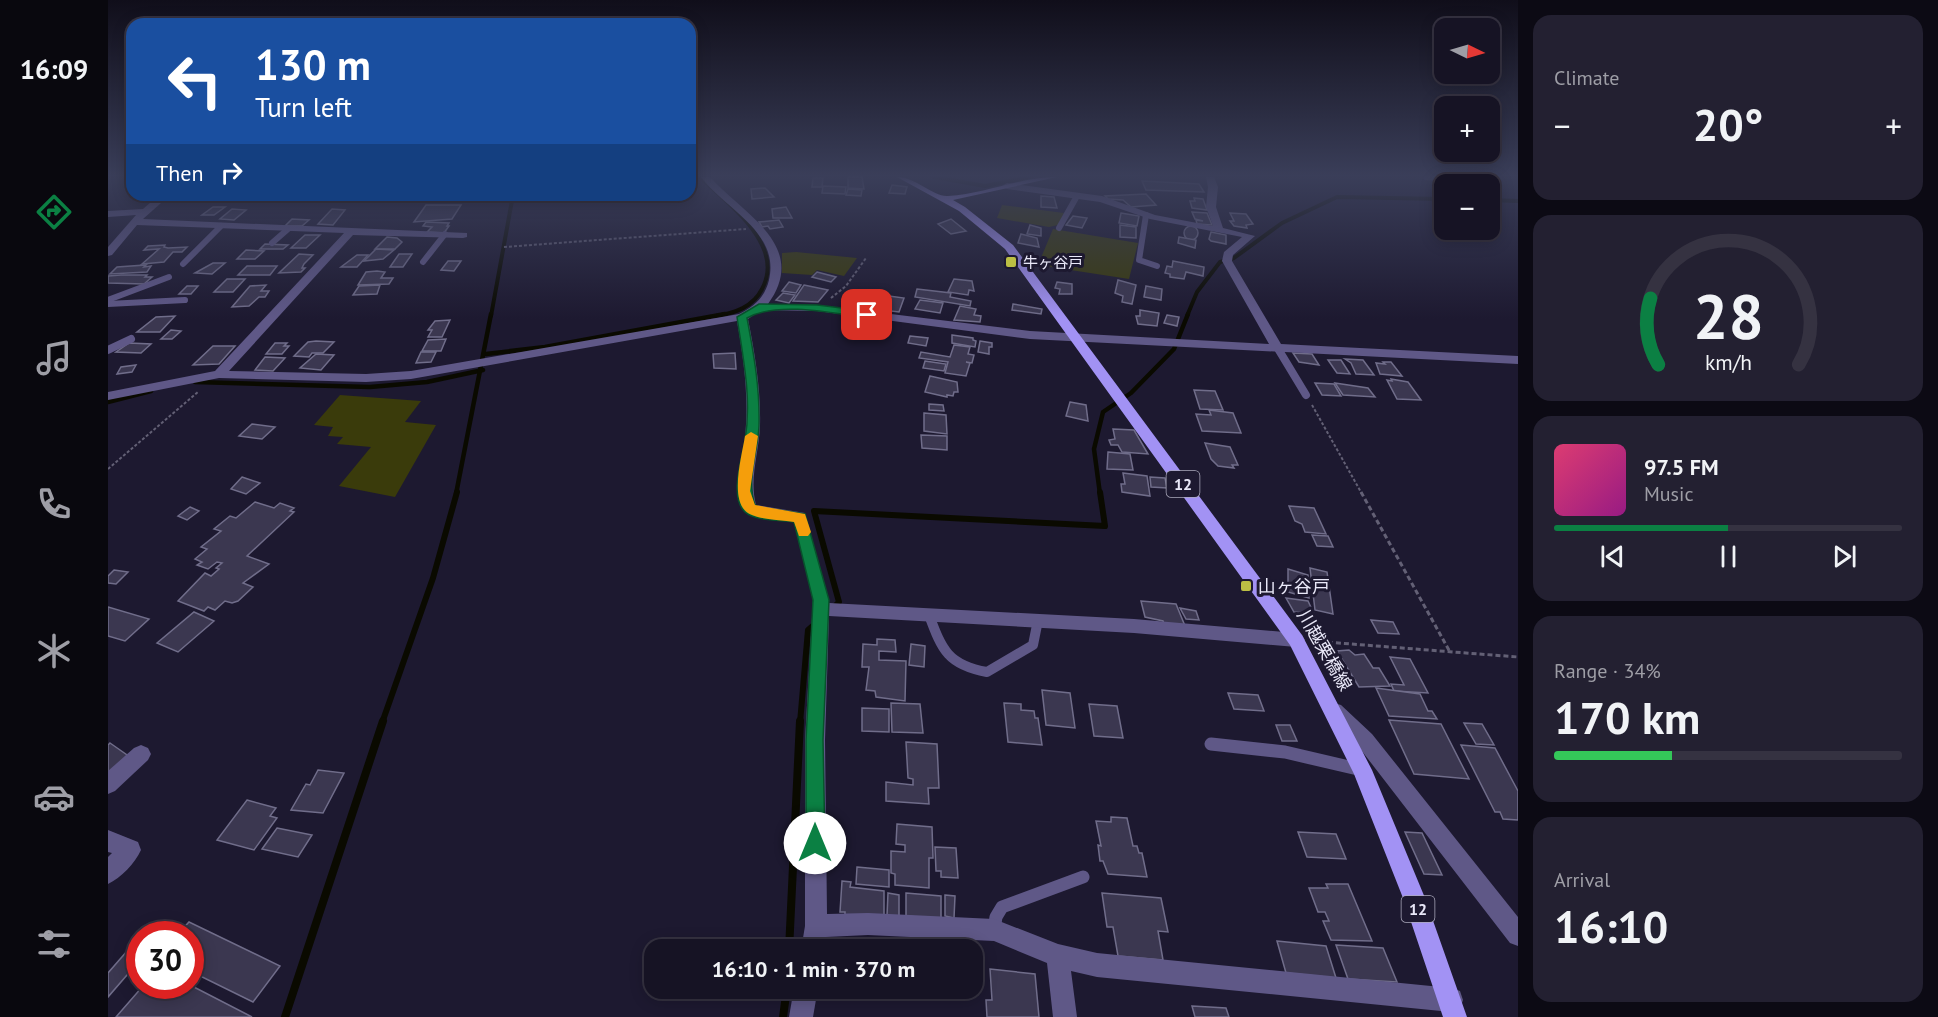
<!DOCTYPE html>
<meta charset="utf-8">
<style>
:root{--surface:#161324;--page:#232031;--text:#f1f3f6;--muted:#9e9ea6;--line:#353241;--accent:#0b8043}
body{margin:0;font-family:"PT Sans","Noto Sans JP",sans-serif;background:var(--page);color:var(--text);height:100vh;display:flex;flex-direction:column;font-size:22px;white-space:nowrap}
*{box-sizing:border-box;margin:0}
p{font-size:20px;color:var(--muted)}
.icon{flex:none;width:33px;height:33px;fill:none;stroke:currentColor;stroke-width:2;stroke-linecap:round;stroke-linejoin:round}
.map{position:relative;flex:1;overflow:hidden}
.drawer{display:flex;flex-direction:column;gap:15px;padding:15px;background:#0c0a14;width:420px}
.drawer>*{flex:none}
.hud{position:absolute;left:18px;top:18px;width:570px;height:183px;border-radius:18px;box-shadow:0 3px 15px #0003,0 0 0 2px var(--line);background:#1a4fa0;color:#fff;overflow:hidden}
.needle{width:39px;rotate:95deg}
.fabs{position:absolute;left:1326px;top:18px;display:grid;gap:12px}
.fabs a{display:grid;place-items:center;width:66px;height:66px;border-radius:12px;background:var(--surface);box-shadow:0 3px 15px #0003,0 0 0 2px var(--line);font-size:30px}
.speed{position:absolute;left:18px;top:921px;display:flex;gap:12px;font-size:30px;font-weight:700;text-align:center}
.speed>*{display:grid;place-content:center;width:78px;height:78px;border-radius:50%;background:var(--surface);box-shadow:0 3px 15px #0003,0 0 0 2px var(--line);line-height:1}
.speed .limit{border:9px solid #d22;background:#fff;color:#111}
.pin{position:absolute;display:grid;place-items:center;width:51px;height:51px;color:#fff;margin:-26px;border-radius:12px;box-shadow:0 3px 9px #0006}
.me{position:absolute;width:66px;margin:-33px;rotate:0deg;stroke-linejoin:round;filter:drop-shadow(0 0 4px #0008)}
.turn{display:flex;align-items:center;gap:21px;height:126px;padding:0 30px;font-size:27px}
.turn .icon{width:78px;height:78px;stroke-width:2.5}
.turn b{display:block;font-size:42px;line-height:51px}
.then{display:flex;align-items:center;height:57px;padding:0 30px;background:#0003;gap:12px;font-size:22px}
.big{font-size:45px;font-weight:700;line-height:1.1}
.drawer .tile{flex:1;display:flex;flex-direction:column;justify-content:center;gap:9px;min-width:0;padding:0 21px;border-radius:18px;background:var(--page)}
.drawer .dial{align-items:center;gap:0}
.dial svg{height:156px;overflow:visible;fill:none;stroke:var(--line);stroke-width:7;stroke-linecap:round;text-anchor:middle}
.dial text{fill:var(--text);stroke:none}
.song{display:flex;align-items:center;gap:18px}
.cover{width:72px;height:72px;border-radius:9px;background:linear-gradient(135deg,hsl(340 70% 55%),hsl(310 70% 35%))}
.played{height:6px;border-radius:3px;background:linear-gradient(90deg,var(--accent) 50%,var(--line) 50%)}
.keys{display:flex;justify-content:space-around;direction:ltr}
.heat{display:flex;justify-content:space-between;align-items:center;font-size:33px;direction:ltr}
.charge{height:9px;border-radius:4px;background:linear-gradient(90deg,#34c759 34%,var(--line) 0)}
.trip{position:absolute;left:536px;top:939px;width:339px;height:60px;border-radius:18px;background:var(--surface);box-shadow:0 3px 15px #0003,0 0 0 2px var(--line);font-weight:700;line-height:60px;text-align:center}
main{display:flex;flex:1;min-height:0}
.menu{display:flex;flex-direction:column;width:108px;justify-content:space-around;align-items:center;background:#09080e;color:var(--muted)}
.menu .icon{width:42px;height:42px}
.menu .on{color:var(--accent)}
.menu b{font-size:27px;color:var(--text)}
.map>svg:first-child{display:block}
</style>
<main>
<nav class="menu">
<b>16:09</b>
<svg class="icon on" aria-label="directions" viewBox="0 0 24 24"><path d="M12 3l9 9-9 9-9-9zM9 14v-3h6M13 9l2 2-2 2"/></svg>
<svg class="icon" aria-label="music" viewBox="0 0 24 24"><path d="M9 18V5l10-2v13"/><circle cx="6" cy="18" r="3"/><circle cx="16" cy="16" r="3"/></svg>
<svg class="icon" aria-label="phone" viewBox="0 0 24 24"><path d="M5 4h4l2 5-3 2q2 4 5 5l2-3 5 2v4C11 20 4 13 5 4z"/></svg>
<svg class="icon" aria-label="climate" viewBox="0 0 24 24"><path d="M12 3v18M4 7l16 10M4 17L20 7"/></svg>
<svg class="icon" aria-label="car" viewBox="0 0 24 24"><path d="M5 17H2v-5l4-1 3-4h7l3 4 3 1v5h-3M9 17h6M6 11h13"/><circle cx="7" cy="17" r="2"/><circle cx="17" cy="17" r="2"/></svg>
<svg class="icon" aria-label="filters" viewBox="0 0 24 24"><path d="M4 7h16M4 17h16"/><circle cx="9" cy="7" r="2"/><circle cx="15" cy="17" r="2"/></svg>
</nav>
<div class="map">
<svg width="1410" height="1017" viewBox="0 0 1410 1017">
<rect width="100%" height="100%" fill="#1d1930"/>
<g fill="#3a3b0b">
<path d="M894 205 956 213 950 225 941 227 889 218Z"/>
<path d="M945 229 1030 243 1021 279 930 265Z"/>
<path d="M688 252 749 258 736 276 709 270 704 275 674 273V253Z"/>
<path d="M232 395 313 401 297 422 328 425 287 497 231 486 263 447 229 444 235 437 220 436 225 427 206 425Z"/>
</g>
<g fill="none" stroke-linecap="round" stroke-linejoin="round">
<g stroke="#0a0a00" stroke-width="4">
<path d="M592 177C620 204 678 245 654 289 645 307 627 313 608 316"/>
<path d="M826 177 877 186 921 177"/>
<path d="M1382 200 1410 201"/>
<path d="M383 316 405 195"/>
<path d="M1079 316 1089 292 1112 262 1126 258 1174 223 1229 197 1336 199"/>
</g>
<g stroke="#0a0a00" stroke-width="4.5">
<path d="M378 354 437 347 617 314"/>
<path d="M87 382 262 387 319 382 375 370"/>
<path d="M0 402 43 391"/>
<path d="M348 494 383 314"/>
<path d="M992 494 986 449 995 412 1023 393 1066 349 1080 314"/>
</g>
<g stroke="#0a0a00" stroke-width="6">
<path d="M725 608 731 602 706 511 997 526 992 492"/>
<path d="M274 723 325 578 349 492"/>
<path d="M692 723 700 630 707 624"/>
</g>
<g stroke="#0a0a00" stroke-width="8">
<path d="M681 950 692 721"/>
<path d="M177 1017 275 721"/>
<path d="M675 1017 679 988"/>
</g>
</g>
<g fill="#3b3750" stroke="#706d8a" stroke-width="1.5">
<path d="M740 177H754L756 189 740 188Z"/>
<path d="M705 178H715L714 187H704Z"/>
<path d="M1034 181 1091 184 1096 192 1038 190Z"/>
<path d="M784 185 799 187 797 194 781 193Z"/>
<path d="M715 186 738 187 737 194 714 193Z"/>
<path d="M657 188 666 197 644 199 643 189Z"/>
<path d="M740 189 754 190 753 196 738 195Z"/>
<path d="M1038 194 1048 205 1023 207 1015 200 1000 199 997 196Z"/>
<path d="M933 196 946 197 949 208 933 207Z"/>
<path d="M1086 198 1095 199 1099 210 1084 208 1082 201H1087Z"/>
<path d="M318 205H353L344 219 306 222Z"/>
<path d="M105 207H117L106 215H94Z"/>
<path d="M678 207 684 218H665L664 209Z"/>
<path d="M124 209 138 210 126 220 112 219Z"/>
<path d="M224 209 237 210 225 225 210 224Z"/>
<path d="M1084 212 1099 213 1104 225 1089 224 1088 220 1095 221 1087 219Z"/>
<path d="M1013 213 1031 216 1029 226 1011 223Z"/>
<path d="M1122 213 1138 214 1145 224 1138 225 1139 228 1126 226 1122 221H1126Z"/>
<path d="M965 216 979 218 974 228 958 225Z"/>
<path d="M184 219 201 220 194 226H177Z"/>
<path d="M843 219 858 231 843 234 830 224Z"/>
<path d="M671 220 675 227 662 229 660 226 654 227 651 222Z"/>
<path d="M318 222 341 223 339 226H341L336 233 319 232 324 227 315 226Z"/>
<path d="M922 225 933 228V236L919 234Z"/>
<path d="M1012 225 1028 227V238L1012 237Z"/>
<circle cx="1083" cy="233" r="7"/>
<path d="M1103 232 1118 235V244L1103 241 1101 239Z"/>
<path d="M913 234 929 238 931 247 910 243Z"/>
<path d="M197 235H212L198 248H183Z"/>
<path d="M279 237 289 238 294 242 287 249H267Z"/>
<path d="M1071 237 1088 240 1087 248 1070 243Z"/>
<path d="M157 244 180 245 175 249H152Z"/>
<path d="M57 245 56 247 60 248 79 247 74 252H65L56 262 34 264 51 249 36 250 40 246Z"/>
<path d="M268 249 286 250 275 259 256 261Z"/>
<path d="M138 250 156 251 147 259H129Z"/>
<path d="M191 254 205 255 196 264 194 268H197L193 272 171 273Z"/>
<path d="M291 254H304L295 267H282Z"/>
<path d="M249 255H260L249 267H233Z"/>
<path d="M340 261H353L346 271 333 270Z"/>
<path d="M1065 261 1096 267 1095 276 1078 272 1076 279 1062 277V274L1057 273 1059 266 1064 267Z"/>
<path d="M105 263H117L104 274 87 273Z"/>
<path d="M38 265 36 267 43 266 39 272 2 274 9 267Z"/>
<path d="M139 266H169L162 275H130Z"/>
<path d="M269 271 277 272 273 278H285L281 284 250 285 258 272Z"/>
<path d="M709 272 728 277 723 282 704 277Z"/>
<path d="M13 275H39L37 277H44L36 284 0 283V276Z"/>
<path d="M119 279H137L125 292H106Z"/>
<path d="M846 279 864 281 866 291 861 290 860 295 840 292Z"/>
<path d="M1010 280 1028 285 1024 304 1014 302 1015 296 1007 293Z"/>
<path d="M681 282 693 285 688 293 674 291Z"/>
<path d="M949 282 964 284V294H951L952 289 947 288Z"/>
<path d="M158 285 153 291H161L157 297H151L141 306 124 307 142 286Z"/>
<path d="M272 285 269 294 245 295 251 286Z"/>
<path d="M696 285 720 290 710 302 685 301Z"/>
<path d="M79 286H90L83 294H71Z"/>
<path d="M1038 286 1054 289 1053 300 1036 297Z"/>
<path d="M809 289 843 293 842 297 863 301 862 306 807 297Z"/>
<path d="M675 293 687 295 681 303 668 300Z"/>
<path d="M781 296 796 298 791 312 774 310Z"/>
<path d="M812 300 835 303 832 313 807 309Z"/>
<path d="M905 304 934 309 933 314 904 310Z"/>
<path d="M852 306 868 309 866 315 873 316 872 322 846 320Z"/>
<path d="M1032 310 1051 313 1049 326 1030 324 1028 316H1032Z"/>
<path d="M1059 315 1071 317 1069 326 1056 323Z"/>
<path d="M67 316 52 332H29L48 317Z"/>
<path d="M342 320 334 337H320L324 330H320L327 321Z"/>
<path d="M63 330 73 331 64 339H53Z"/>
<path d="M844 335 865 338V340L868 341 867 347 844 343Z"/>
<path d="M802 336 820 338 818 346 800 343Z"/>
<path d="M338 339 333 351H314L320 340Z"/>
<path d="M872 341 884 343V347H881V354L870 352Z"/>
<path d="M200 342 208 341 226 342 215 353H204L201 357 186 356Z"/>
<path d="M21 343 43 344 33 353 8 352Z"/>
<path d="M167 343H179L176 346H181L174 354H158Z"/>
<path d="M846 345 862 347 860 354 866 355 864 363 858 362 862 363 858 376 837 373 840 362 811 358 813 352 842 357Z"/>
<path d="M105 346H127L111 364 85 365Z"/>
<path d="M313 352H328L323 362 308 363Z"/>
<path d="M627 353 628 369 606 368 605 354Z"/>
<path d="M1185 353 1204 354 1211 365 1191 362Z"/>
<path d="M208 354 226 355 213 370 192 368Z"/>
<path d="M157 357 177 358 165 371 147 370Z"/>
<path d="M1237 359 1255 360 1266 375 1248 374 1243 363Z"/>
<path d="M1220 360H1233L1242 374 1229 373Z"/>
<path d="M817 361 838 364 836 371 815 368Z"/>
<path d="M1275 362H1283L1294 376 1272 374 1268 363 1277 364Z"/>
<path d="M28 365 24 372 9 374 13 367Z"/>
<path d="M822 376 849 382 850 392H846L845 396 839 395V397L817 392Z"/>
<path d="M1283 379 1300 382 1313 400 1289 399 1279 380 1284 381Z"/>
<path d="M1207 383 1226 384 1233 396 1214 395Z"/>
<path d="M1227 383 1260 388 1267 397 1235 395Z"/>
<path d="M1086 390 1107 391 1115 410 1092 409Z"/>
<path d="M962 402 978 405 980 421 958 416Z"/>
<path d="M821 404 835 405 836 411 821 410Z"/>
<path d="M1101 410 1125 413 1133 433 1094 431 1088 414 1103 415Z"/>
<path d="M816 413 838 415 839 434 816 431Z"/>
<path d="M144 424 167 427 154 439 131 436Z"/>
<path d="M1005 429 1026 430 1040 454 1014 452 1010 445H1003L1001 440 1007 439Z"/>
<path d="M813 435 839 436V450L814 448Z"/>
<path d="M1097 443 1122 447 1130 465H1124L1126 468 1110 466 1103 459Z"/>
<path d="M1000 452 1022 454 1025 470 999 469Z"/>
<path d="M1015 473 1039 476 1042 496 1014 492 1013 484H1017Z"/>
<path d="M134 477 152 483 138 494 123 489Z"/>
<path d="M1042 477 1057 478 1059 488 1043 487Z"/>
<path d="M147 502 166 508 172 503 186 508 182 511 186 512 139 556 161 564 135 583 145 587 130 601 124 603 117 601 107 610 100 607 96 611 70 601 97 573 103 576 111 569 108 568 114 563 109 562 100 569 89 565 94 562 87 559 99 549 93 547 113 531 106 529 122 516 128 518Z"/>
<path d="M1181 506 1206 508 1218 534 1197 532 1194 524 1187 521Z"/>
<path d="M82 507 91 511 79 520 70 516Z"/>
<path d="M1204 535 1220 536 1225 547 1209 546Z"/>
<path d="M1202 568 1219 572 1225 614 1207 610Z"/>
<path d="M1180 569 1200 575 1201 598 1180 592Z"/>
<path d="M6 570 20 572 8 584 0 583V576Z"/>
<path d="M1178 598 1200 601 1206 614 1186 612Z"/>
<path d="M1033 601 1068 604 1077 626 1056 624 1055 621 1037 617Z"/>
<path d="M0 607 41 619 17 641 0 636Z"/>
<path d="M1072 608 1088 611 1091 620 1078 619Z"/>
<path d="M86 612 106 621 70 652 49 643Z"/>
<path d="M1263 620 1285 622 1291 634 1270 633Z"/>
<path d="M769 639 787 640 788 652 771 651V660L798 661 797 701 768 697 767 691 758 690 761 667H754L755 644 769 645Z"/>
<path d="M803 644 817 646 816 667 801 665Z"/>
<path d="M1241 650 1247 655 1256 654 1265 668H1271L1282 686 1251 687 1229 651Z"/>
<path d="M1282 657 1302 659 1320 693 1286 691 1283 684 1296 685Z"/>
<path d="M1268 688 1312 694 1320 711H1324L1329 719 1281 716Z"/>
<path d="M934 690 962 693 967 728 938 725Z"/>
<path d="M1120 693 1150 695 1156 711 1126 709Z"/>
<path d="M783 703 812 704 815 733 784 732Z"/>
<path d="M896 703 913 704V710L926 711 927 718H930L934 745 900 742Z"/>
<path d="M981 704 1009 706 1015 738 986 736Z"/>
<path d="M754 708 781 709V732L754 731Z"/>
<path d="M1281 720 1333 724 1361 779 1306 774Z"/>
<path d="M1356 723 1374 724 1386 745 1368 744Z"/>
<path d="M1168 725H1182L1189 741H1174Z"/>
<path d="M798 742 829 744 831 788H820L821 804 778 801V782L805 785V779L800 778Z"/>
<path d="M2 743 22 757 0 775V745Z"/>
<path d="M1353 745 1387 748 1410 791V820L1395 819 1392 812H1387Z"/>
<path d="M210 770 236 773 215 813 183 810 198 784 202 785Z"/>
<path d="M139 800 168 808 162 816 169 818 146 850 109 840Z"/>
<path d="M1003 817 1019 818 1025 846H1029L1031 853H1034L1039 877 1000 874 995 861H992L990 845 993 846 988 821 1003 822Z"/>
<path d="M789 824 824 827 825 858H821V888L787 885V874L783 873V851L797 852V845L788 844Z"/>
<path d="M169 828 204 835 190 857 154 849Z"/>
<path d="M1190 832 1228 834 1238 859 1199 857Z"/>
<path d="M1297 832 1314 833 1334 875 1316 874Z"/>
<path d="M827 847 848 848 850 878 833 877V871H828Z"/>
<path d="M749 867 781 870V887L748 884Z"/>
<path d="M734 881 743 882 742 887 776 891V918L737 915V912H732Z"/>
<path d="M1218 884H1240L1264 941 1223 940 1215 921H1221L1217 912H1210L1201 888H1220Z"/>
<path d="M780 893 791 895V918L779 916Z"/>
<path d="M798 893 833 896V919L798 916Z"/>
<path d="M994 893 1053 898 1060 932 1050 931 1055 960 1010 956 1005 927H999Z"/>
<path d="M837 895 847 896 846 918 837 916Z"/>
<path d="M81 922 172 966 145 1002 82 971V934H70Z"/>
<path d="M1169 941 1218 946 1228 978 1178 973Z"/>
<path d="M1228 945 1275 948 1289 982 1240 979Z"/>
<path d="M20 950 32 956V960L0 997V973Z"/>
<path d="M882 969 927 974 931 1017H879L878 1000H884Z"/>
<path d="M82 985 144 1017H8L35 986Z"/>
<path d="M1084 1006 1118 1008 1121 1017H1087Z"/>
</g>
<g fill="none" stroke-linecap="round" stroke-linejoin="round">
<g stroke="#636075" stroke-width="2" stroke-dasharray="3 2" stroke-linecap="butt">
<path d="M396 247 638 229"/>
<path d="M723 298 738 286 758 258"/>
<path d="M1204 405 1254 494"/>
<path d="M0 469 91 391"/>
</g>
<g stroke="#636075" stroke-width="3" stroke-dasharray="5 3" stroke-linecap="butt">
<path d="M1253 492 1342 652"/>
<path d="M1204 641 1410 657"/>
</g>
<g stroke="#5f5887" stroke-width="6">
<path d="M1318 177 1345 179"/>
<path d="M1038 215 1031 260 1049 266"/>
<path d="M951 228 969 196"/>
<path d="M164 243 180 229"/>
<path d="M315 262 337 234"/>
<path d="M75 264 113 226"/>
<path d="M0 300 61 277"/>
<path d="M0 304 77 300"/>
</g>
<g stroke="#5f5887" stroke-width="8">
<path d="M1169 347 1198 395"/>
<path d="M0 350 23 339"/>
</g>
<path stroke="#5f5887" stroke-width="10" d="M821 615C834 650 840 665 879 672L925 645 930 620"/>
<g stroke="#5f5887" stroke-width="13">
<path d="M1103 744 1177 752 1254 770"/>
<path d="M886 930 888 917 894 907 975 877"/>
</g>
<g fill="#5f5887" fill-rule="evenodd">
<path d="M593 177H602C635 214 702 246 660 304L709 305 922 331 1161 344 1114 261 1116 252 1134 237 1042 219 992 202 899 189 894 186 899 183 994 196 1047 215 1105 226 1098 207 1100 187 1098 177H1106L1110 187 1108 207 1115 228 1147 236 1125 255 1124 261 1173 344 1410 356V364L922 339 709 311 653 310 640 319C647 354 653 390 652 426 651 453 641 478 648 505L697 513 721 603 1026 619 1188 633 1194 635 1197 640 1194 645 1188 647 1026 633 721 616 717 740 719 914 760 913 886 919 950 944 989 953 1343 988 1352 991 1355 1000 1352 1009 1343 1012 989 977 963 971 969 1017H945L939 963 886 941 760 935 718 937 716 950H693L697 926V740L705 600 686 522 647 517 634 508C627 479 637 453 638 424 640 390 635 355 629 321L303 379 258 382 111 378 0 400V392L107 371 236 233 29 225 4 255 0 256V247L28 215 0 217V211L35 209 51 195H62L35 219 359 233V237L355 238 245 235 121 371 258 374 303 371 631 314C646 307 657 297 661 280 672 232 618 210 593 177Z"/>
<path d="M1226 703 1233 705 1264 734 1410 917V946L1402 943 1250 746 1219 717 1217 711 1219 705Z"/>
<path d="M33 745 40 748 43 754 40 760 7 791 0 794V771L26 748Z"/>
<path d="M0 830 30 842 33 850C27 863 13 878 0 884V857L4 853 0 852Z"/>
<path d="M686 988H710L705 1017H681Z"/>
</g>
<path fill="#a292f4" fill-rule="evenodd" d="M789 177C808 177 825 197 840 196 877 194 912 177 949 177L845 200 857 207 905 245 1194 635 1264 770 1317 898 1359 1017H1335L1295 898 1246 774 1182 645 897 249 851 211Z"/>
</g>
<linearGradient id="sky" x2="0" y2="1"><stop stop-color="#100e1a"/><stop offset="0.55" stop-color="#3a3e59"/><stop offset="1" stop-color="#3a3e59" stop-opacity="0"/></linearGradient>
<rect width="1410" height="319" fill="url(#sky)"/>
<path fill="#0b8043" stroke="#07532c" stroke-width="1.5" d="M651 304 709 305 759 311 764 315 759 318C725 313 669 301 639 318 646 355 652 389 651 426 650 452 638 479 647 505L651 507 697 514 721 600 715 740 717 843 714 850 707 852 701 850 698 843V740L705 600 686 522C672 520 647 521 637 512 621 497 634 459 637 440 644 399 635 358 629 317Z"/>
<path fill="#f59e0b" d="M643 432 650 436 642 491 647 505 697 514 703 532 700 536H691L686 522C673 520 656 520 644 515 619 506 634 456 637 436Z"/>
<g fill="#bcbf44" stroke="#1d1930" stroke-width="2">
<rect x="897" y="256" width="12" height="12" rx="3"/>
<rect x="1132" y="580" width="12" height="12" rx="3"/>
</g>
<g text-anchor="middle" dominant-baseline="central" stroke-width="6" stroke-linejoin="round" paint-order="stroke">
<g font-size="15" fill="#e9e8f8" stroke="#1d1930" text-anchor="start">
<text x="915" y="262">牛ヶ谷戸</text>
</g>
<g fill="#1d1930" stroke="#acaabc" stroke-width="1.5">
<rect x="1058.5" y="471" width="33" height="26" rx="4.5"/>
<rect x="1293.5" y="896" width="33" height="26" rx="4.5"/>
</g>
<g font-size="16" font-weight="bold" fill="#e9e8f8">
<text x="1075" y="484">12</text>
<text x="1310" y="909">12</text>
</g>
<g font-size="18" fill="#e9e8f8" stroke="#1d1930" text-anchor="start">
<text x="1150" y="586">山ヶ谷戸</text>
</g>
<g font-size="18" fill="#e9e8f8" stroke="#1d1930">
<text transform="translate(1217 650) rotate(60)">川越栗橋線</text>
</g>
</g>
</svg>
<div class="fabs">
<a><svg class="needle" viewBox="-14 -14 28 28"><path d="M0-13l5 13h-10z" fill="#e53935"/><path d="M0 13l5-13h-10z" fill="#9e9ea6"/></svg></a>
<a>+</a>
<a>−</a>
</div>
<div class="speed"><div class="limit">30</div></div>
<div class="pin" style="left:759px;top:315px;background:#d93025"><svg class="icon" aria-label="arrive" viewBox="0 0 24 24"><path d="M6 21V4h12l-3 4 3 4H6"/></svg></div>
<svg class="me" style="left:707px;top:843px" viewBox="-20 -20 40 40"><circle r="19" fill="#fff"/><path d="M0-13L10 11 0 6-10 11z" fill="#0b8043"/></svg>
<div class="trip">16:10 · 1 min · 370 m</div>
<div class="hud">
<div class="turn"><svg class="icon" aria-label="left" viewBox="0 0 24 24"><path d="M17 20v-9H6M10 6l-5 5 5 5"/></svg><div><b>130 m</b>Turn left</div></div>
<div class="then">Then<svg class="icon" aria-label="right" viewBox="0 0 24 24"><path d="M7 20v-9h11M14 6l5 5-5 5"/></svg></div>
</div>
</div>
<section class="drawer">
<div class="tile"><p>Climate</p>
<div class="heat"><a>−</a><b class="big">20°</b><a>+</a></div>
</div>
<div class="tile dial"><svg viewBox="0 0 100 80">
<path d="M14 69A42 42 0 1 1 86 69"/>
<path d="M14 69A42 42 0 0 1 10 35" stroke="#0b8043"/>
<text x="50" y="56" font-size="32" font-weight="700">28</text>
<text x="50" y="72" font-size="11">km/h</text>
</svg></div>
<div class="tile">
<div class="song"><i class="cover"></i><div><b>97.5 FM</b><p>Music</p></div></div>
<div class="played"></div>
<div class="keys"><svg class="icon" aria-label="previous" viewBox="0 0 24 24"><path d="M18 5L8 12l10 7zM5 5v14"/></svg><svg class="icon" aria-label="pause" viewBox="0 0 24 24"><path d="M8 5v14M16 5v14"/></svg><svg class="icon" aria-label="next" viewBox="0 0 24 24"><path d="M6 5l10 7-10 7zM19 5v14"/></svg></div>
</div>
<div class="tile"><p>Range · 34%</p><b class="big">170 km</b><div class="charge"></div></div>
<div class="tile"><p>Arrival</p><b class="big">16:10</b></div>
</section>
</main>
